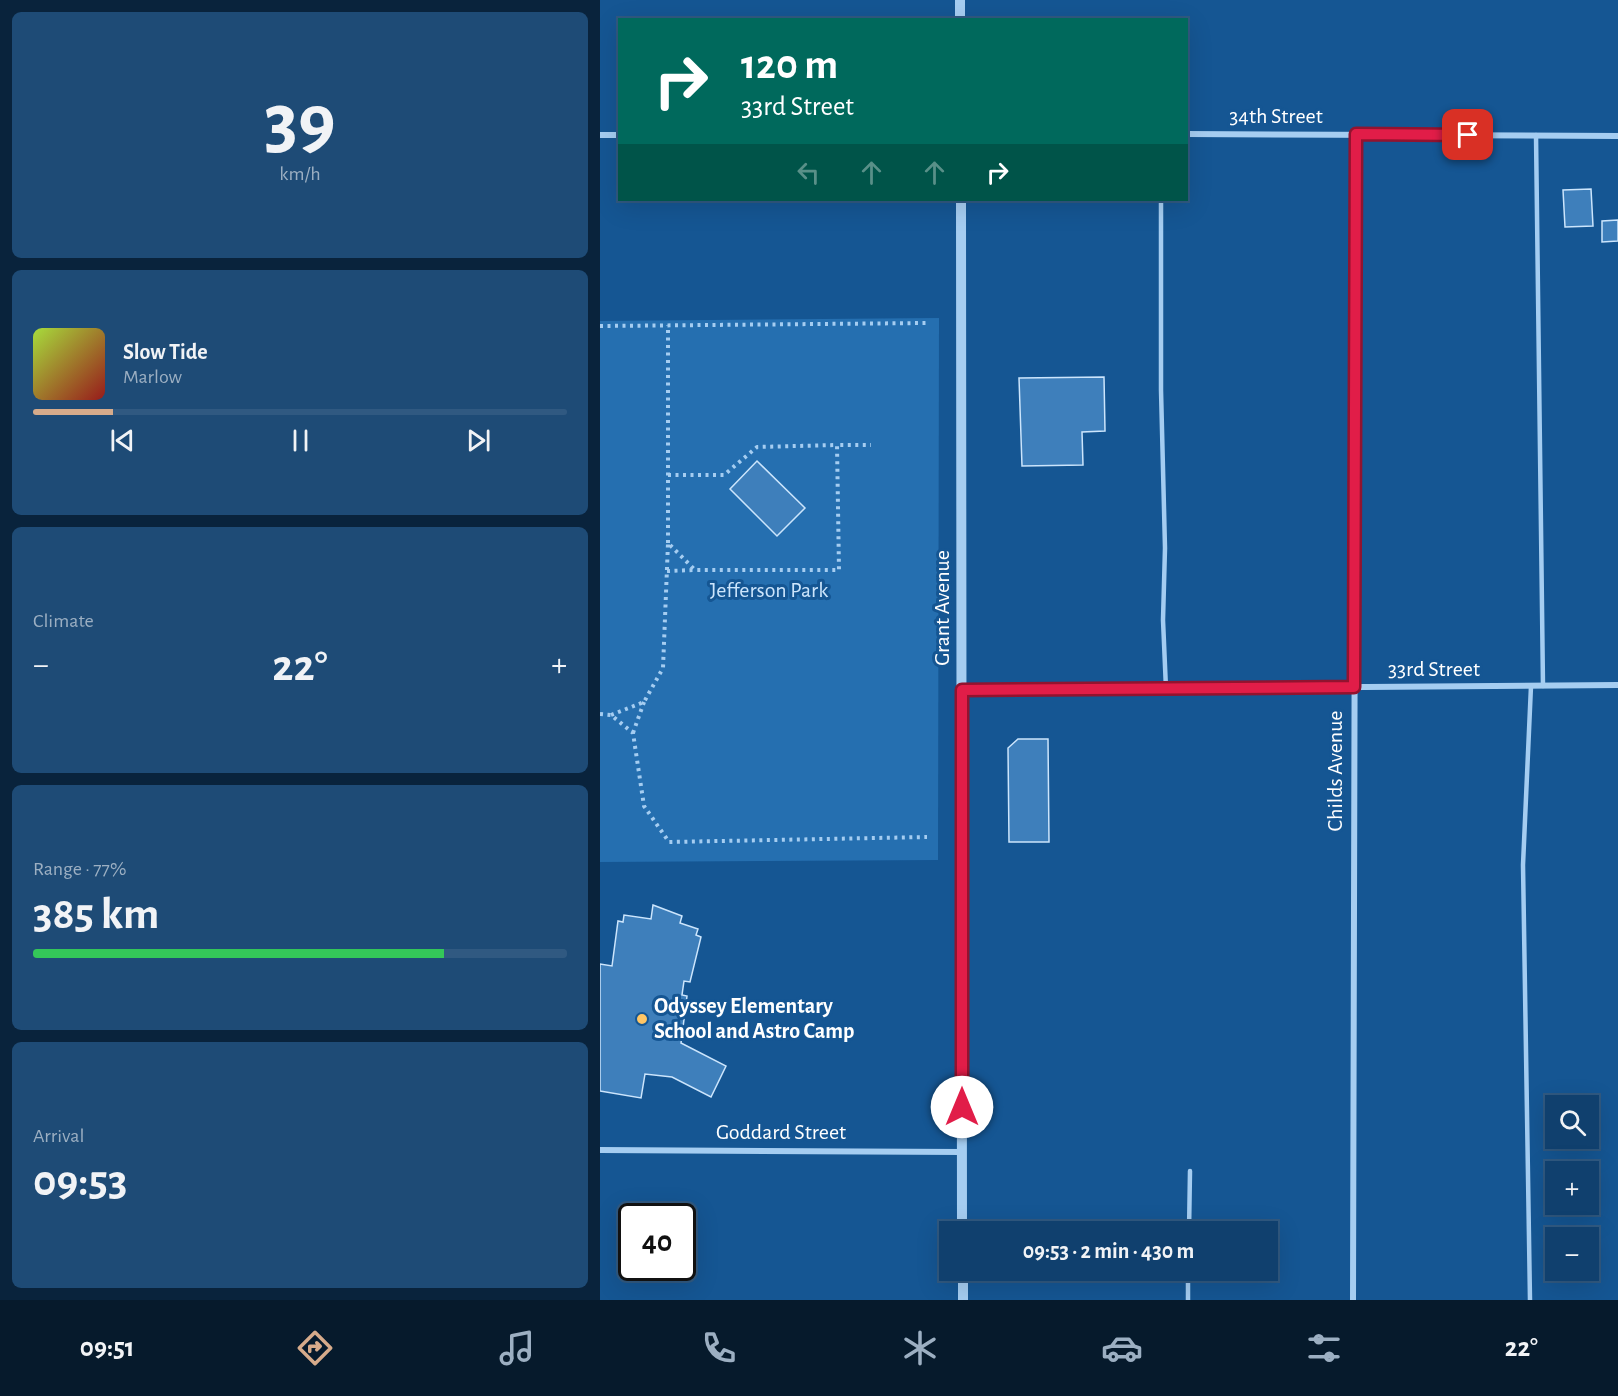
<!DOCTYPE html>
<meta charset="utf-8">
<style>
:root{--surface:#10406e;--page:#1e4b76;--text:#f1f3f6;--muted:#9cafc2;--line:#305981;--accent:#d6ab8b}
body{margin:0;font-family:"Alegreya Sans",sans-serif;background:var(--page);color:var(--text);height:100vh;display:flex;flex-direction:column;font-size:22px;white-space:nowrap}
*{box-sizing:border-box;margin:0}
p{font-size:20px;color:var(--muted)}
.icon{flex:none;width:33px;height:33px;fill:none;stroke:currentColor;stroke-width:2;stroke-linecap:round;stroke-linejoin:round}
.map{position:relative;flex:1;overflow:hidden}
.drawer{display:flex;flex-direction:column;gap:12px;padding:12px;background:#09233c;width:600px}
.drawer>*{flex:none}
.top-card{position:absolute;left:18px;top:18px;width:570px;height:183px;border-radius:0px;box-shadow:0 6px 24px #0002,0 0 0 2px var(--line);background:#00695c;color:#fff;overflow:hidden}
.buttons{position:absolute;left:945px;top:1095px;display:grid;gap:12px}
.buttons a{display:grid;place-items:center;width:54px;height:54px;border-radius:0px;background:var(--surface);box-shadow:0 6px 24px #0002,0 0 0 2px var(--line);font-size:30px}
.speed{position:absolute;left:18px;top:1203px;display:flex;gap:12px;font-size:30px;font-weight:700;text-align:center}
.speed>*{display:grid;place-content:center;width:78px;height:78px;border-radius:50%;background:var(--surface);box-shadow:0 6px 24px #0002,0 0 0 2px var(--line);line-height:1}
.speed .limit{border:3px solid #111;border-radius:9px;background:#fff;color:#111}
.pin{position:absolute;display:grid;place-items:center;width:51px;height:51px;color:#fff;margin:-26px;border-radius:12px;box-shadow:0 3px 9px #0006}
.me{position:absolute;width:66px;margin:-33px;rotate:0deg;stroke-linejoin:round;filter:drop-shadow(0 0 4px #0008)}
.turn{display:flex;align-items:center;gap:21px;height:126px;padding:0 24px;font-size:27px}
.turn .icon{width:78px;height:78px;stroke-width:2.5}
.turn b{display:block;font-size:42px;line-height:51px}
.lanes{display:flex;align-items:center;height:57px;padding:0 24px;background:#0003;justify-content:center;gap:30px;direction:ltr}
.lanes .off{opacity:.35}
.big{font-size:45px;font-weight:600;line-height:1.1}
.drawer .tile{flex:1;display:flex;flex-direction:column;justify-content:center;gap:9px;min-width:0;padding:0 21px;border-radius:9px;background:var(--page)}
.drawer .dial{align-items:center;gap:0}
.dial b{font-size:78px;line-height:1}
.song{display:flex;align-items:center;gap:18px}
.cover{width:72px;height:72px;border-radius:9px;background:linear-gradient(135deg,hsl(80 70% 55%),hsl(0 70% 35%))}
.played{height:6px;border-radius:3px;background:linear-gradient(90deg,var(--accent) 15%,var(--line) 15%)}
.keys{display:flex;justify-content:space-around;direction:ltr}
.heat{display:flex;justify-content:space-between;align-items:center;font-size:33px;direction:ltr}
.charge{height:9px;border-radius:4px;background:linear-gradient(90deg,#34c759 77%,var(--line) 0)}
.trip{position:absolute;left:339px;top:1221px;width:339px;height:60px;border-radius:0px;background:var(--surface);box-shadow:0 6px 24px #0002,0 0 0 2px var(--line);font-weight:600;line-height:60px;text-align:center}
.menu{display:flex;height:96px;justify-content:space-around;align-items:center;background:#061a2c;color:var(--muted)}
.menu .icon{width:42px;height:42px}
.menu .selected{color:var(--accent)}
.menu b{font-size:27px;color:var(--text)}
main{display:flex;flex:1;min-height:0}
.map>svg:first-child{display:block}
</style>
<main>
<section class="drawer">
<div class="tile dial"><b>39</b><p>km/h</p></div>
<div class="tile">
<div class="song"><i class="cover"></i><div><b>Slow Tide</b><p>Marlow</p></div></div>
<div class="played"></div>
<div class="keys"><svg class="icon" aria-label="previous" viewBox="0 0 24 24"><path d="M18 5L8 12l10 7zM5 5v14"/></svg><svg class="icon" aria-label="pause" viewBox="0 0 24 24"><path d="M8 5v14M16 5v14"/></svg><svg class="icon" aria-label="next" viewBox="0 0 24 24"><path d="M6 5l10 7-10 7zM19 5v14"/></svg></div>
</div>
<div class="tile"><p>Climate</p>
<div class="heat"><a>−</a><b class="big">22°</b><a>+</a></div>
</div>
<div class="tile"><p>Range · 77%</p><b class="big">385 km</b><div class="charge"></div></div>
<div class="tile"><p>Arrival</p><b class="big">09:53</b></div>
</section>
<div class="map">
<svg width="1018" height="1300" viewBox="0 0 1018 1300">
<rect width="100%" height="100%" fill="#155693"/>
<path fill="#256fb0" d="M339 318 338 860 0 862V321Z"/>
<g fill="#3e7fbb" stroke="#cce5fc" stroke-width="1.5">
<path d="M991 189 993 226 965 227 963 190Z"/>
<path d="M1018 220V241L1002 242V221Z"/>
<path d="M504 377 505 431 482 432 483 465 422 466 419 378Z"/>
<path d="M157 461 205 508 177 536 130 489Z"/>
<path d="M418 739H448L449 842H409L408 748Z"/>
<path d="M53 905 82 916 80 923 98 929 96 935 101 937 90 982 84 981 82 995 87 996 81 1043 126 1066 111 1097 72 1077 45 1074 41 1098 0 1091V964L12 966 18 921 23 922 24 915 51 919Z"/>
</g>
<g fill="none" stroke-linecap="round" stroke-linejoin="round">
<g stroke="#a5cdf1" stroke-width="4" stroke-dasharray="3 4.5" stroke-linecap="butt">
<path d="M0 326 327 323"/>
<path d="M68 475H124L157 447 237 445"/>
<path d="M68 543V325"/>
<path d="M67 571 95 570"/>
<path d="M0 714 11 715 33 733 44 806 69 842 327 837"/>
<path d="M11 715 44 702 63 668 68 543 95 570H239L237 445H271"/>
<path d="M33 733 44 702"/>
</g>
<g stroke="#a5cdf1" stroke-width="4.5">
<path d="M936 135 943 686"/>
<path d="M561 200V390L565 548 563 620 566 689"/>
<path d="M589 1232 590 1171"/>
<path d="M588 1300V1270"/>
<path d="M930 1300 923 865 931 686"/>
</g>
<g stroke="#a5cdf1" stroke-width="6">
<path d="M586 134 1018 136"/>
<path d="M0 135H20"/>
<path d="M362 690 1018 685"/>
<path d="M0 1150 362 1152"/>
<path d="M753 1300 756 134"/>
</g>
<g stroke="#a5cdf1" stroke-width="10">
<path d="M360 0V20"/>
<path d="M361 200 362 1232"/>
<path d="M363 1270V1300"/>
</g>
</g>
<g fill="none" stroke-linecap="round" stroke-linejoin="round">
<g stroke="#92132f" stroke-width="15">
<path id="route" d="M362 1107V690L754 687 756 134 868 135"/>
</g>
<use href="#route" stroke="#e11d48" stroke-width="10"/>
</g>
<circle fill="#ffc665" stroke="#155693" stroke-width="2" cx="42" cy="1019" r="6"/>
<g text-anchor="middle" dominant-baseline="central" stroke-width="6" stroke-linejoin="round" paint-order="stroke">
<g font-size="22" fill="#fff" stroke="#155693">
<text x="676" y="116">34th Street</text>
<text transform="translate(342 608) rotate(-90)">Grant Avenue</text>
<text x="834" y="669">33rd Street</text>
<text transform="translate(735 771) rotate(-90)">Childs Avenue</text>
<text x="181" y="1132">Goddard Street</text>
</g>
<g font-size="22" fill="#cce5fc" stroke="#155693">
<text x="169" y="590">Jefferson Park</text>
</g>
<g font-size="22" font-weight="bold" fill="#fff" stroke="#155693" text-anchor="start">
<text x="54" y="1006">Odyssey Elementary<tspan x="54" dy="25">School and Astro Camp</tspan></text>
</g>
</g>
</svg>
<div class="buttons">
<a><svg class="icon" aria-label="search" viewBox="0 0 24 24"><circle cx="10" cy="10" r="6"/><path d="M15 15l6 6"/></svg></a>
<a>+</a>
<a>−</a>
</div>
<div class="speed"><div class="limit">40</div></div>
<div class="pin" style="left:868px;top:135px;background:#d93025"><svg class="icon" aria-label="arrive" viewBox="0 0 24 24"><path d="M6 21V4h12l-3 4 3 4H6"/></svg></div>
<svg class="me" style="left:362px;top:1107px" viewBox="-20 -20 40 40"><circle r="19" fill="#fff"/><path d="M0-13L10 11 0 6-10 11z" fill="#e11d48"/></svg>
<div class="trip">09:53 · 2 min · 430 m</div>
<div class="top-card">
<div class="turn"><svg class="icon" aria-label="right" viewBox="0 0 24 24"><path d="M7 20v-9h11M14 6l5 5-5 5"/></svg><div><b>120 m</b>33rd Street</div></div>
<div class="lanes"><svg class="icon off" aria-label="left" viewBox="0 0 24 24"><path d="M17 20v-9H6M10 6l-5 5 5 5"/></svg><svg class="icon off" aria-label="ahead" viewBox="0 0 24 24"><path d="M12 20V5M6 11l6-6 6 6"/></svg><svg class="icon off" aria-label="ahead" viewBox="0 0 24 24"><path d="M12 20V5M6 11l6-6 6 6"/></svg><svg class="icon" aria-label="right" viewBox="0 0 24 24"><path d="M7 20v-9h11M14 6l5 5-5 5"/></svg></div>
</div>
</div>
</main>
<nav class="menu">
<b>09:51</b>
<svg class="icon selected" aria-label="directions" viewBox="0 0 24 24"><path d="M12 3l9 9-9 9-9-9zM9 14v-3h6M13 9l2 2-2 2"/></svg>
<svg class="icon" aria-label="music" viewBox="0 0 24 24"><path d="M9 18V5l10-2v13"/><circle cx="6" cy="18" r="3"/><circle cx="16" cy="16" r="3"/></svg>
<svg class="icon" aria-label="phone" viewBox="0 0 24 24"><path d="M5 4h4l2 5-3 2q2 4 5 5l2-3 5 2v4C11 20 4 13 5 4z"/></svg>
<svg class="icon" aria-label="climate" viewBox="0 0 24 24"><path d="M12 3v18M4 7l16 10M4 17L20 7"/></svg>
<svg class="icon" aria-label="car" viewBox="0 0 24 24"><path d="M5 17H2v-5l4-1 3-4h7l3 4 3 1v5h-3M9 17h6M6 11h13"/><circle cx="7" cy="17" r="2"/><circle cx="17" cy="17" r="2"/></svg>
<svg class="icon" aria-label="filters" viewBox="0 0 24 24"><path d="M4 7h16M4 17h16"/><circle cx="9" cy="7" r="2"/><circle cx="15" cy="17" r="2"/></svg>
<b>22°</b>
</nav>
